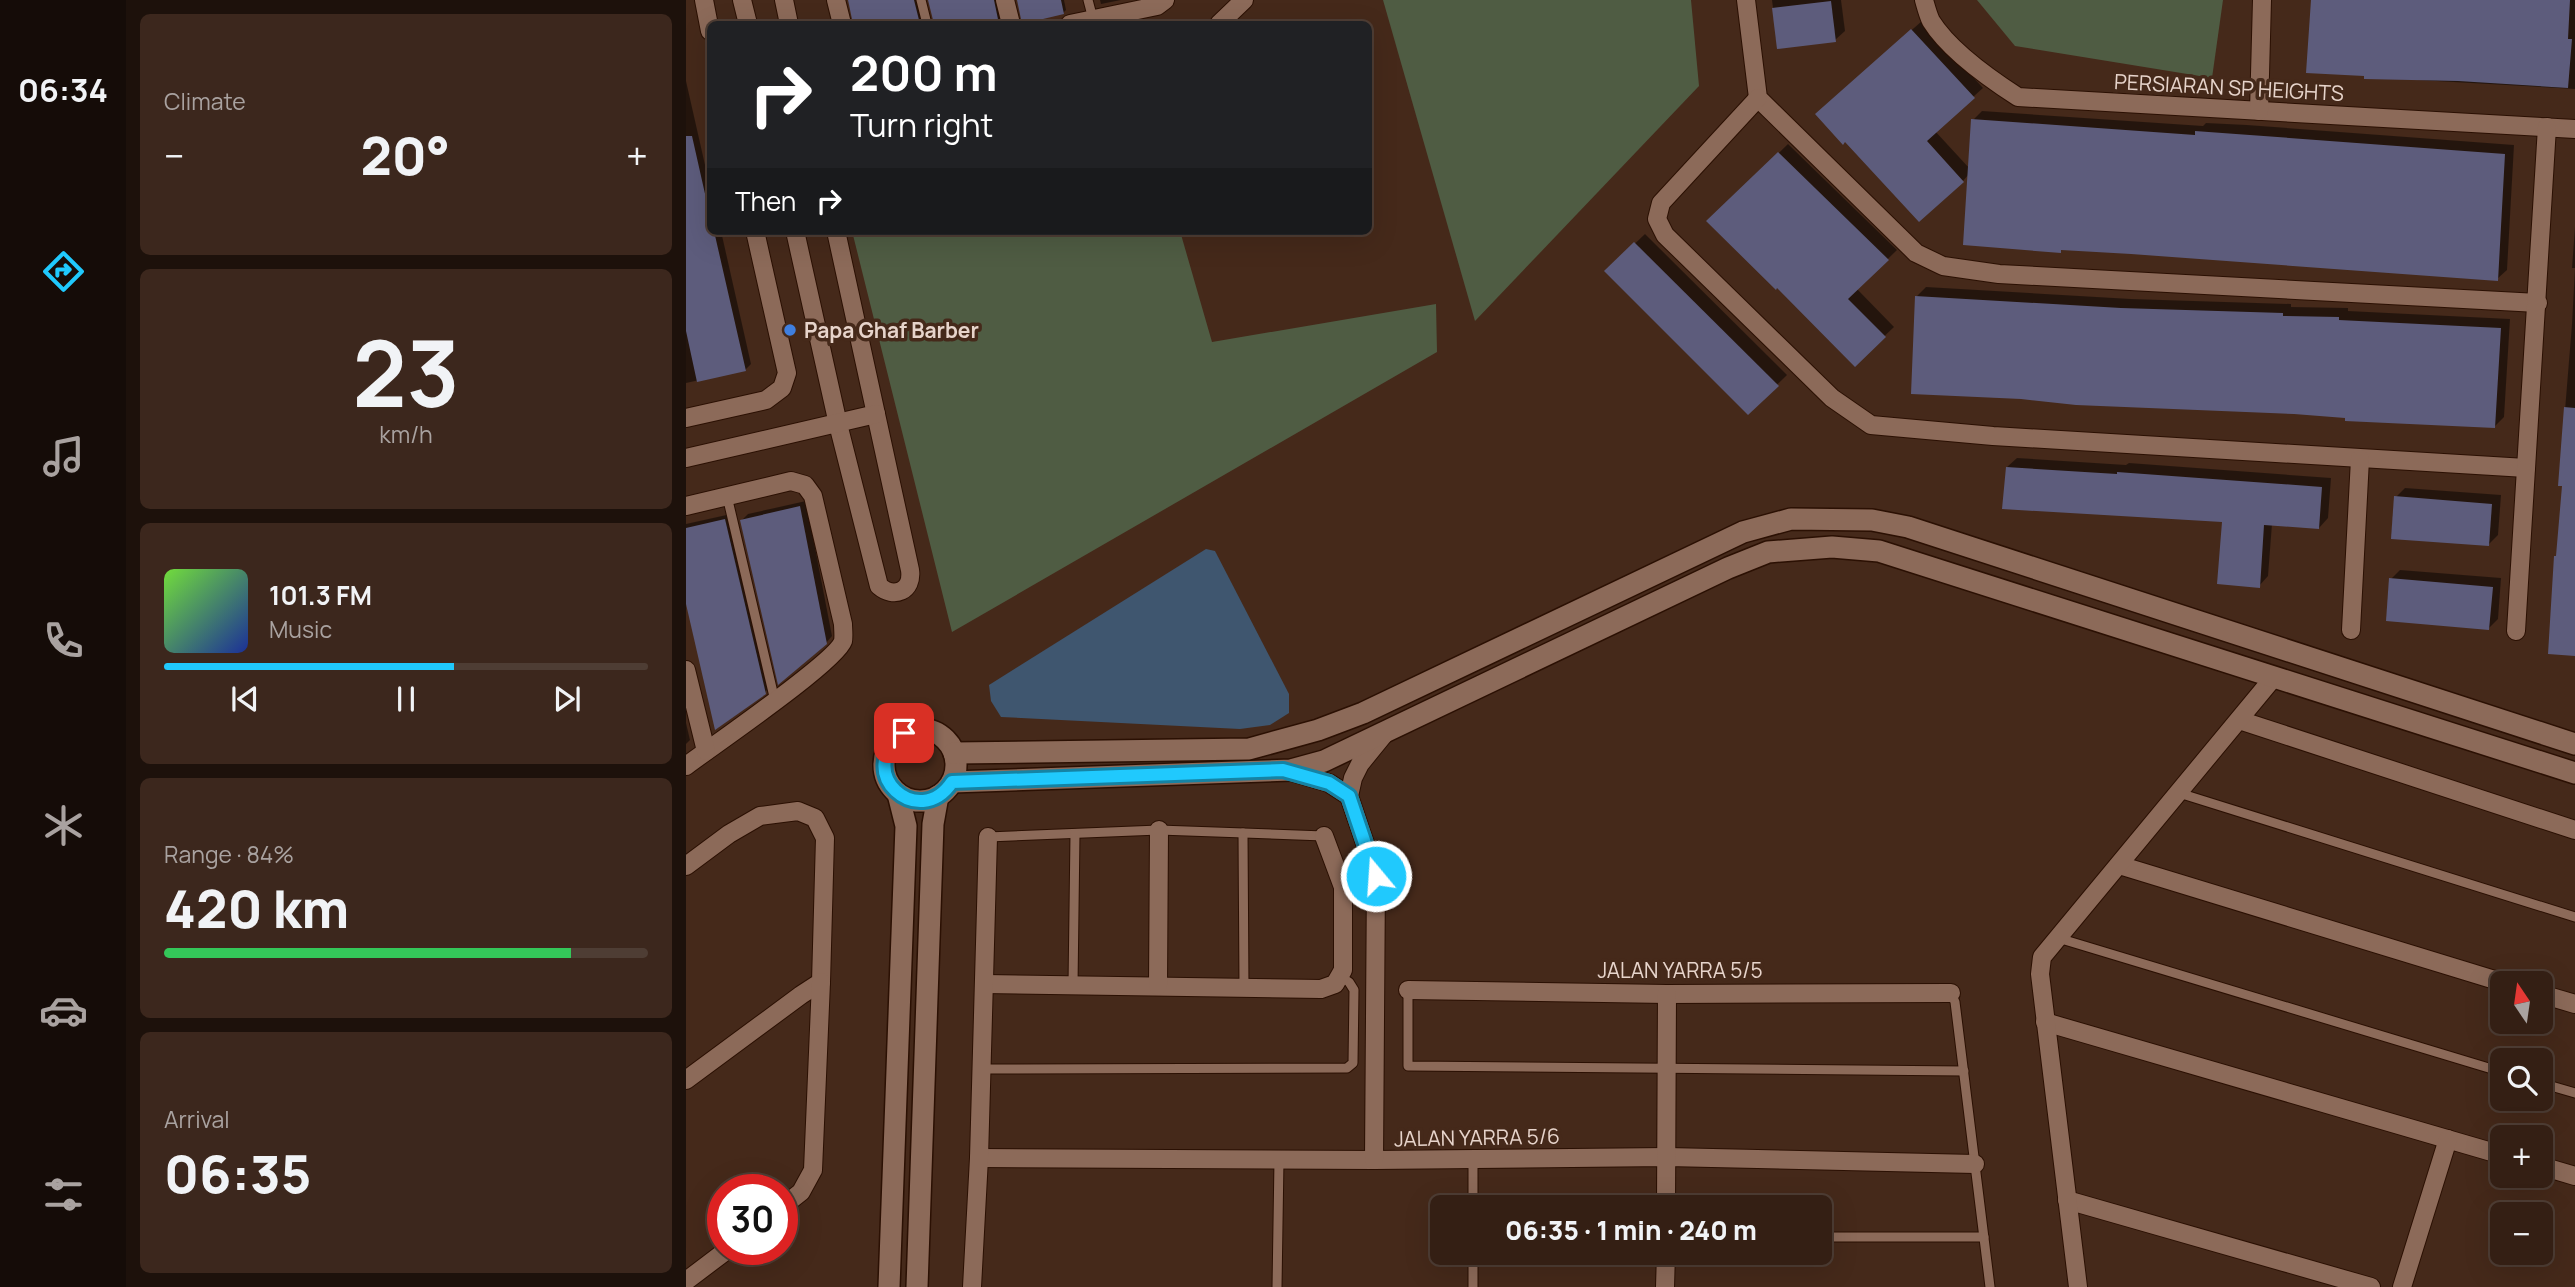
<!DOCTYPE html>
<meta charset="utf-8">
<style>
:root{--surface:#341f14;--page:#3c271d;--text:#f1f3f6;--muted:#a9a2a0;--line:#4e3d34;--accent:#20c9fd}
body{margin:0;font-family:Manrope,sans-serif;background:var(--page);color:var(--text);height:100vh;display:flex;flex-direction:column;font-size:26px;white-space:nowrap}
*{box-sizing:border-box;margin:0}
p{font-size:23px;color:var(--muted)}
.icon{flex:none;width:38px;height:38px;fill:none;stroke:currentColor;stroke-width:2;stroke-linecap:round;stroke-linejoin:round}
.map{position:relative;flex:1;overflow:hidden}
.side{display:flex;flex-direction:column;gap:14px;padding:14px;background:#1d110b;width:560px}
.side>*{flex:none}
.hud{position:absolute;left:21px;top:21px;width:665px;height:214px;border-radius:10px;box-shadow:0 7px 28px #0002,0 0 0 2px var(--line);background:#202124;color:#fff;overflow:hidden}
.needle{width:46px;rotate:347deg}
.tools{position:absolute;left:1804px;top:971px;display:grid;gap:14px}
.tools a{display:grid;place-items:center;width:63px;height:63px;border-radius:10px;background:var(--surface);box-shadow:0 7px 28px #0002,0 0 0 2px var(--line);font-size:35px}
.speed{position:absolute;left:21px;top:1174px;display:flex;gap:14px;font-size:35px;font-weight:700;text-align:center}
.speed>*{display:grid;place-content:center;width:91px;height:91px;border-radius:50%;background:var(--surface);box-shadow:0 7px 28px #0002,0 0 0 2px var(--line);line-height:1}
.speed .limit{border:10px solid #d22;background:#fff;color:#111}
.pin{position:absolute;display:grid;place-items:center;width:60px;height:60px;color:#fff;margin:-30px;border-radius:14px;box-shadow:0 4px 10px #0006}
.me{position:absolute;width:77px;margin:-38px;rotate:342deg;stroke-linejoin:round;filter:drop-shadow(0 0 5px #0008)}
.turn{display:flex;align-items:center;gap:24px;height:147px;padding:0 28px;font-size:32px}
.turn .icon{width:91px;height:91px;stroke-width:2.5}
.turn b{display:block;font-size:49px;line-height:60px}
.then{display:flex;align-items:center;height:66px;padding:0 28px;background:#0003;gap:14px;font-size:26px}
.big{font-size:52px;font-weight:800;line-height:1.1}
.side .tile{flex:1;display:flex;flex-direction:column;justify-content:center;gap:10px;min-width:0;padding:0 24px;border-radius:10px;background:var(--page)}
.side .dial{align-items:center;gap:0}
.dial b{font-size:91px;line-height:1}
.song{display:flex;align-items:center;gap:21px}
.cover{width:84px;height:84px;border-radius:10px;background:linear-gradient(135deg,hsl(100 70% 55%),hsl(230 70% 35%))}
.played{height:7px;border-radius:4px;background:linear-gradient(90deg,var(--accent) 60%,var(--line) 60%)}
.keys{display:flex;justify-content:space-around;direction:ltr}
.heat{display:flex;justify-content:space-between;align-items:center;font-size:38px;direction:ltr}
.charge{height:10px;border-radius:5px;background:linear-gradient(90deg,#34c759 84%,var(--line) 0)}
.trip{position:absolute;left:744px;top:1195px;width:402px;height:70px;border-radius:10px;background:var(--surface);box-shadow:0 7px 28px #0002,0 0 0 2px var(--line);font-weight:800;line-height:70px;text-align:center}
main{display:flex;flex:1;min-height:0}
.dock{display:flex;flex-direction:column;width:126px;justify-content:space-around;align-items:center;background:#150c08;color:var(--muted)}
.dock .icon{width:49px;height:49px}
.dock .active{color:var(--accent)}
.dock b{font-size:32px;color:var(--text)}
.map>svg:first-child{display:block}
</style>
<main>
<nav class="dock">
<b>06:34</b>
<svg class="icon active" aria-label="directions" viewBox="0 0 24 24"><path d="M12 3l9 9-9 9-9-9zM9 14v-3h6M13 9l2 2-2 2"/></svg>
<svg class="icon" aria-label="music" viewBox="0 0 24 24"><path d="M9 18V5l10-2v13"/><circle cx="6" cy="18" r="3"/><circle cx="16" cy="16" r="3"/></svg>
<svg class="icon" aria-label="phone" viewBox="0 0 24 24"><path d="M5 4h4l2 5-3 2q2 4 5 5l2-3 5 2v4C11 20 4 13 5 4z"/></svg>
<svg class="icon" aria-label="climate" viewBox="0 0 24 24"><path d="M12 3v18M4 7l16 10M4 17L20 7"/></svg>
<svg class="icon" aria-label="car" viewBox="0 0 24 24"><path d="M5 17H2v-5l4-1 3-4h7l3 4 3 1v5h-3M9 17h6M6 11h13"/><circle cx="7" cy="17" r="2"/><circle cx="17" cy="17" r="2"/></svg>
<svg class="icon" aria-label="filters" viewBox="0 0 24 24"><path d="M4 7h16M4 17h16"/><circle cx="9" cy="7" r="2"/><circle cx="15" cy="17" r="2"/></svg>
</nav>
<section class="side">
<div class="tile"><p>Climate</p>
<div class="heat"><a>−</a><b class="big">20°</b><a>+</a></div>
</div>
<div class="tile dial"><b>23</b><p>km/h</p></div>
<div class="tile">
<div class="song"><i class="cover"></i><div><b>101.3 FM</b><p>Music</p></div></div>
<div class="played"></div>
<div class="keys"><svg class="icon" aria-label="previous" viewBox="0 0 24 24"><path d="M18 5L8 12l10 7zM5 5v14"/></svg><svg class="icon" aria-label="pause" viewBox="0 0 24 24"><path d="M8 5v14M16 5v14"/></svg><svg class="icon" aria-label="next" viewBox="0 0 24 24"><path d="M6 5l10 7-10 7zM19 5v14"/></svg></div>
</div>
<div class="tile"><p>Range · 84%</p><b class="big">420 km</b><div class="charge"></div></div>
<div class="tile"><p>Arrival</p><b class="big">06:35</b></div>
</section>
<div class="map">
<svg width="1889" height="1287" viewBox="0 0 1889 1287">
<rect width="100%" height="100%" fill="#45291a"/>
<g fill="#4f5c43">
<path d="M697 0H1005L1013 86 789 321Z"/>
<path d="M1291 0H1537L1526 78 1329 46Z"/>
<path d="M166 231H494L526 342 750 304 751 352 266 632Z"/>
</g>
<path fill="#3f566f" d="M520 549 529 551 603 694V713L584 725 554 729 315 717 305 701 303 685Z"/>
<g fill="#0007">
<path d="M163 0H230L237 24H169Z"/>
<path d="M244 0H311L315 21 309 24H249Z"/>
<path d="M332 0H378L380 10 377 13Z"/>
<path d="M414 0H435L415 4Z"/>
<path d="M1086 0H1155L1159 31 1149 40 1092 47Z"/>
<path d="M1627 0H1889V89L1679 77Z"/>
<path d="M1236 21 1297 88 1249 131 1284 169 1287 120 1296 111 1517 126 1520 123 1561 125 1828 145 1821 270 1811 279 1377 248 1374 251 1283 174 1277 181 1140 105Z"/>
<path d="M0 81 24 187V231H35L65 364 59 370 0 383Z"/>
<path d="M1102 144 1211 250 1171 289 1208 327 1169 364 1023 221Z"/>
<path d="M1889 227V655L1872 554 1878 485 1873 484 1886 324 1889 268H1886Z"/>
<path d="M959 234 1101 375 1062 413 920 271Z"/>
<path d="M1240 287 1445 299 1605 304V307L1662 308V311L1824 319 1818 417 1809 426 1661 417 1230 297Z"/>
<path d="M1331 458 1440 465 1443 463 1645 478 1642 518 1633 528 1586 524 1582 576 1573 586 1538 520 1321 467Z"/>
<path d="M1719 488 1815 495 1812 535 1803 544 1710 497Z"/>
<path d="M120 501 146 636 140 643 56 520 62 514Z"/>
<path d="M45 514 85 686 79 692 0 596V524Z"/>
<path d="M1714 570 1815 578 1812 619 1803 628 1705 579Z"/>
<path d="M0 723 4 740 0 744Z"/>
</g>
<g fill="#5d5c7c">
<path d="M162 0H228L234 24H167Z"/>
<path d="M242 0H308L313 24H248Z"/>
<path d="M331 0H375L378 14 336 24Z"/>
<path d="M1625 0H1884L1882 39H1886L1882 88 1772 81 1678 79V76L1620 73Z"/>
<path d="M1145 1 1150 42 1091 49 1086 8Z"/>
<path d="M1225 29 1289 98 1241 141 1278 182 1233 222 1159 142 1157 145 1129 114Z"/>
<path d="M1285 119 1509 135V131L1550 134 1819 154 1812 281 1445 254 1375 250V253L1277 245Z"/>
<path d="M0 136H6L24 216V231H28L60 371 11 382 0 331Z"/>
<path d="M1092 152 1203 260 1162 299 1200 337 1169 367 1091 288 1090 290 1020 221Z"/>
<path d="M948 242 1093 386 1062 415 918 271Z"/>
<path d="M1229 296 1435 308 1597 313V316L1653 317V320L1815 328 1809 428 1659 421V418L1608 414 1390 405 1335 399 1225 394Z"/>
<path d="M1878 407 1889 408V656L1862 654 1868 556H1870L1876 486H1872Z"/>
<path d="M1320 467 1431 474V472L1636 487 1633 529 1578 525 1574 588 1531 584 1536 522 1316 509Z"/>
<path d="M1708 496 1806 504 1803 546 1705 539Z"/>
<path d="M114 506 141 644 92 685 54 520Z"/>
<path d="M39 519 80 694 29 730 0 604V528Z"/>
<path d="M1703 578 1807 587 1803 630 1700 621Z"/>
</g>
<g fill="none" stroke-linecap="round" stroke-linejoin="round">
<g stroke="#2b1003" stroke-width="11">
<g id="service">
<path d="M235 0 241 24"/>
<path d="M402 0 407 19"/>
<path d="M41 496 89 701"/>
<path d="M1493 793 1889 917"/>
<path d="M557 833 558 988"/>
<path d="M302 837 473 830 638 836"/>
<path d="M1372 938 1816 1072"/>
<path d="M387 985 389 834"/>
<path d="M722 990V1066L1278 1071"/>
<path d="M1265 993 1269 1002 1304 1287"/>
<path d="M295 1069 661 1068 667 1063 668 990 663 982 653 976"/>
<path d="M1855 1083 1889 1093"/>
<path d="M787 1159V1208"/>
<path d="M1134 1237H1298"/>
<path d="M787 1253V1287"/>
<path d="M591 1287 593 1160"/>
</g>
</g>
<g stroke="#2b1003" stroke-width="20">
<g id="minor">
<path d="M18 0 24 31"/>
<path d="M56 0 62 24"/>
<path d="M98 0 103 24"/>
<path d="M150 0 156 24"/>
<path d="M319 0 325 24"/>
<path d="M1060 0 1072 98 1230 253 1257 266 1313 274 1852 303"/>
<path d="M1238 0C1240 7 1242 15 1245 21 1263 50 1304 79 1332 97L1889 129"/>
<path d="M384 24 471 6 479 0"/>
<path d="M533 24 558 0"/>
<path d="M1072 98 975 203 971 219 979 235 1146 398 1185 425 1307 436 1840 468"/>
<path d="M1573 111 1576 0"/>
<path d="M109 231 152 424 193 586C208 599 227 591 224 570L150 231"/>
<path d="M0 418 80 400 96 388 101 373 69 231"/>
<path d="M0 458 190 414"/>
<path d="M0 506 105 481 119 485 127 496 157 624C157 629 158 636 157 641 150 662 25 747 0 766"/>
<path d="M1665 630 1674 459"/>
<path d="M1830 631 1861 127"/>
<path d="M0 670 20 751"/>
<path d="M1553 720 1889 830"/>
<path d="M602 771 643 783 663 796"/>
<path d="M1433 865 1822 984"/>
<path d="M0 866 43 834 74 816 112 811 129 818 139 838 135 982 115 995 0 1080"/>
<path d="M298 984 635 989 649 984 657 970V887L638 836"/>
<path d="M472 986 473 830"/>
<path d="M722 990 981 994 1265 993"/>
<path d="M1855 994 1889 1004"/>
<path d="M1359 1022 1816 1155"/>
<path d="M293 1158 688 1160 981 1157 1289 1164"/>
<path d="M688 1160 690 876 663 796 667 778 674 764 700 732"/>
<path d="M1855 1166 1889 1176"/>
<path d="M1381 1200 1685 1287"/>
<path d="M96 1207 115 1192 127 1170 135 982"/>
<path d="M980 1208 981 994"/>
<path d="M0 1281 41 1250"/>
<path d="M286 1287 293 1158 302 837"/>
<path d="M979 1287 980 1253"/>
<path d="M1392 1287 1354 974 1356 957 1588 677"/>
<path d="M1716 1287 1762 1139"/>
</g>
</g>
<g stroke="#2b1003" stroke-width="24">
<g id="tertiary">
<circle cx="234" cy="765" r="36"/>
<path d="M268 753 563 749 632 730 677 713 1057 532 1105 519 1186 520 1222 527 1889 744"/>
<path d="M266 782 605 770 638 761 1042 568 1082 552 1146 547 1193 551 1889 773"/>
<path d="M203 1287 220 826 212 794"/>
<path d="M231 1287 247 824 252 796"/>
</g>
</g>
<use href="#service" stroke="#8c6a59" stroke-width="9"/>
<use href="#minor" stroke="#8c6a59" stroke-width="18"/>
<use href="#tertiary" stroke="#8c6a59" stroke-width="21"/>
</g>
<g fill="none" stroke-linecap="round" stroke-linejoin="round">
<g stroke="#1583a4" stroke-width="18">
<path id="route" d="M218 733C165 772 233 832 266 782L597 770 643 783 663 796 690 876"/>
</g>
<use href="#route" stroke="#20c9fd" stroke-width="12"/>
</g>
<circle fill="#3f7fe0" stroke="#45291a" stroke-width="2.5" cx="104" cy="330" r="7"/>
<g text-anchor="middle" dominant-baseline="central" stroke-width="7" stroke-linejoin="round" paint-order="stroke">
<g font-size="21" fill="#e7d4cb" stroke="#45291a">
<text transform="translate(1543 87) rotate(3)">PERSIARAN SP HEIGHTS</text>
<text x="994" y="970">JALAN YARRA 5/5</text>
<text transform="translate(791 1137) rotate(-1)">JALAN YARRA 5/6</text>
</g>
<g font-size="21" font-weight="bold" fill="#e7d4cb" stroke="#45291a" text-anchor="start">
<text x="118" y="330">Papa Ghaf Barber</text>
</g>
</g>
</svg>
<div class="tools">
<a><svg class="needle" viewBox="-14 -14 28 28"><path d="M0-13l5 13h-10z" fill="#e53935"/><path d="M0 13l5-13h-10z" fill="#a9a2a0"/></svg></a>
<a><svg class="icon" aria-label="search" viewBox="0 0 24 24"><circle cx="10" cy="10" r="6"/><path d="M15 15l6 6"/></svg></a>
<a>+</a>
<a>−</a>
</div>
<div class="speed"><div class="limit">30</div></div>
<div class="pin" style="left:218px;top:733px;background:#d93025"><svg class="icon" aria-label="arrive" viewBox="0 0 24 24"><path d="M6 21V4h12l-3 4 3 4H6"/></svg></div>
<svg class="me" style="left:690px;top:876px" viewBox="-20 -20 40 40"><circle r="17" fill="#20c9fd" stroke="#fff" stroke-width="3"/><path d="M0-11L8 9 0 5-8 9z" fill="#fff"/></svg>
<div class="trip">06:35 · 1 min · 240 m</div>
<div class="hud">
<div class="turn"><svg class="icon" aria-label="right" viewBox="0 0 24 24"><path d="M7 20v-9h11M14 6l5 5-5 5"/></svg><div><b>200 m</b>Turn right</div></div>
<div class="then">Then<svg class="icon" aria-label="right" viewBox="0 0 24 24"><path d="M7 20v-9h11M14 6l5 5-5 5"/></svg></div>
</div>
</div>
</main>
